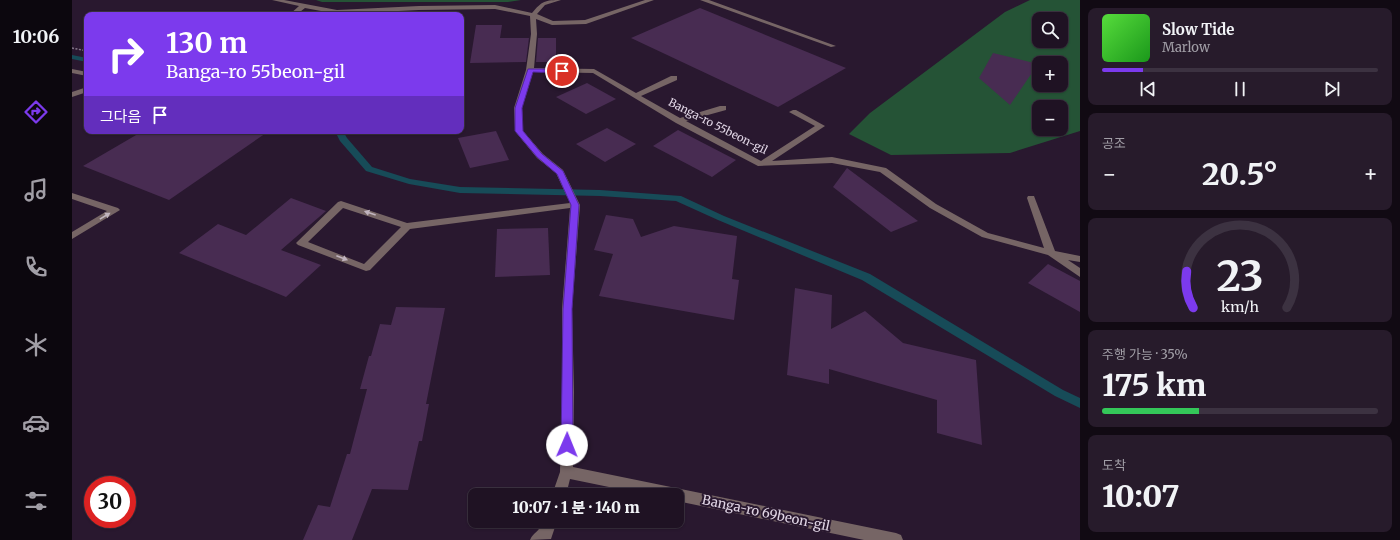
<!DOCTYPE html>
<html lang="ko">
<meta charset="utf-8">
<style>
:root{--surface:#1f1223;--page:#271b2b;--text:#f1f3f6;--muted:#a19ea6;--line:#3c3241;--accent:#7c3aed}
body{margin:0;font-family:Merriweather,"Noto Sans KR",serif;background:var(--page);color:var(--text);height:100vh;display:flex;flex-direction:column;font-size:15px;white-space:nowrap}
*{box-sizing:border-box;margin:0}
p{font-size:13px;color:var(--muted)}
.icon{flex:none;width:22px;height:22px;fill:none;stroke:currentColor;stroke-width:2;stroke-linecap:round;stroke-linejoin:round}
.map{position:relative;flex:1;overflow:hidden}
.drawer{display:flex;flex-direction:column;gap:8px;padding:8px;background:#110a13;width:320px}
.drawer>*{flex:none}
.banner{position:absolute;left:12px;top:12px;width:380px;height:122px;border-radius:8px;box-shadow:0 1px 3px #0004,0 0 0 1px var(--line);background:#7c3aed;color:#fff;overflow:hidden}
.fabs{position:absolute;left:960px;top:12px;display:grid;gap:8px}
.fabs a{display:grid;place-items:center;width:36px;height:36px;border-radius:8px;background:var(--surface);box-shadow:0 1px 3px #0004,0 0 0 1px var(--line);font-size:20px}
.speed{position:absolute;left:12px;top:476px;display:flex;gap:8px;font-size:20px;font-weight:700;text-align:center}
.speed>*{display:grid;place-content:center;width:52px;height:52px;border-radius:50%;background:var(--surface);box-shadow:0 1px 3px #0004,0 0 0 1px var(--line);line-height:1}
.speed .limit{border:6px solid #d22;background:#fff;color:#111}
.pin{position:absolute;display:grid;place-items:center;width:34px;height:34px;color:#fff;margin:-17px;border:2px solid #fff;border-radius:50%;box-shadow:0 1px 4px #0007}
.me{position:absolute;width:44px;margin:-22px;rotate:1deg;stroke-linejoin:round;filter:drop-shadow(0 0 3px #0008)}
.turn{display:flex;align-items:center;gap:14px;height:84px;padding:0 16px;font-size:18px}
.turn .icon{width:52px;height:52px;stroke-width:2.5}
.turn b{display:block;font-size:28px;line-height:34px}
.then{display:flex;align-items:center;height:38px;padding:0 16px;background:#0003;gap:8px;font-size:15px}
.big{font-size:30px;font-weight:800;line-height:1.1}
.drawer .card{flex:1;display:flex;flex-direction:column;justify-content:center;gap:6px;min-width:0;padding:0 14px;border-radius:8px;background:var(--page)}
.drawer .dial{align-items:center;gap:0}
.dial svg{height:104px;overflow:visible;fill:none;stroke:var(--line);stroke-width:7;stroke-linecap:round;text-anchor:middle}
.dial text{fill:var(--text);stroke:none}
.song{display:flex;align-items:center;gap:12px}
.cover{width:48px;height:48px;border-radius:6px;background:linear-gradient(135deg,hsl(110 70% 55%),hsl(120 70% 35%))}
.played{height:4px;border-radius:2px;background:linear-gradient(90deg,var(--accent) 15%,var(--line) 15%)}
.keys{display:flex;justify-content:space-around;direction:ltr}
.heat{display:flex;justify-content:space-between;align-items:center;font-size:22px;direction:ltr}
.charge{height:6px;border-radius:3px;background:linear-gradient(90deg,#34c759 35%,var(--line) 0)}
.trip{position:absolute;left:396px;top:488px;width:216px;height:40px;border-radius:8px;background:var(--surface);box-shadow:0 1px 3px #0004,0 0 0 1px var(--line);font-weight:800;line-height:40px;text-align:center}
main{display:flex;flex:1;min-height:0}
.dock{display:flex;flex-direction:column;width:72px;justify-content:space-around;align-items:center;background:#0c070e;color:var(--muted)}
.dock .icon{width:28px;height:28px}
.dock .on{color:var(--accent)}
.dock b{font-size:18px;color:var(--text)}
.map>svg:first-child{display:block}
</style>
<main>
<nav class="dock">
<b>10:06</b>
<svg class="icon on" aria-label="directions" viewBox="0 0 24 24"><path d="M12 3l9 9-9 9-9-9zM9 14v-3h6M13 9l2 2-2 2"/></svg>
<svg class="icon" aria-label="music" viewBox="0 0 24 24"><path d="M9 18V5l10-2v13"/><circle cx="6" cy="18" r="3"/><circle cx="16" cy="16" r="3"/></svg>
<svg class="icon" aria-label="phone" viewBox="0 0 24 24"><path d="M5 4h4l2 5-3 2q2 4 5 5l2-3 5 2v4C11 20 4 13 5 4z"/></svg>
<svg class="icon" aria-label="climate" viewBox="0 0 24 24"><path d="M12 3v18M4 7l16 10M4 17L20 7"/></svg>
<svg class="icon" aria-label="car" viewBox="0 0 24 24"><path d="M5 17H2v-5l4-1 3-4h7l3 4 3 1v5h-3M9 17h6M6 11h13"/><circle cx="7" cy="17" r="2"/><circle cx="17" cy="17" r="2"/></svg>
<svg class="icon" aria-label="filters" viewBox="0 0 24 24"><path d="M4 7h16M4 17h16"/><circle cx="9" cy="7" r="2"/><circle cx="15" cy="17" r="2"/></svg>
</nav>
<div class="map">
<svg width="1008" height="540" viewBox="0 0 1008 540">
<rect width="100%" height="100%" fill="#29182f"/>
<g fill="#255336" fill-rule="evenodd">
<path d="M244 0H449L436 2H250Z"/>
<path d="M958 0H1008V131L938 153 819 155 777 134 798 113 933 12ZM967 19H989V41H967ZM967 63H989V85H967ZM967 107H989V129H967Z"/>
</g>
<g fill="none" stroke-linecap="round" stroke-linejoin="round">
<g fill="#174b58" fill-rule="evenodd">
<path d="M0 55 15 58V62L0 59Z"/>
<path d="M263 131H271L275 138 300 167 338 179 388 187 528 190 609 196 652 216 798 274 991 390 1008 398V408L983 396 790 280 646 220 604 201 528 196 388 193 337 184 294 171 268 141Z"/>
</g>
</g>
<g fill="#482c52">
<path d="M628 8 774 68 706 107 559 38Z"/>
<path d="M404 25H430L428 38H457L454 62 398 63Z"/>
<path d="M466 38H484V62H464Z"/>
<path d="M921 53 966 64 938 105 907 78Z"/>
<path d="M515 83 544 99 514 114 484 97Z"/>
<path d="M535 128 564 144 533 162 504 144Z"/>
<path d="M606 130 664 160 640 177 581 146Z"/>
<path d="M71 131H197L97 200 11 166Z"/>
<path d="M424 131 437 160 398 168 386 138Z"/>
<path d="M775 168 846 221 819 232 761 187Z"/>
<path d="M219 198 254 211 209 250 249 265 214 297 107 253 146 224 174 235Z"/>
<path d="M534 215 561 219 569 237 602 226 665 236 660 279 667 280 662 320 527 296 541 254 522 250Z"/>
<path d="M476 228 478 275 423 277 425 229Z"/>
<path d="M976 264 1008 281V312L956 283Z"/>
<path d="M723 288 760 295 759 329 793 311 831 343 904 360 910 445 865 433V400L757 369V384L715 375Z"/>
<path d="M324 307 373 308 354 404H357L350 441H347L336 490 300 489 280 540H231L246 505 258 507 275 454H278L295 389H288L297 356H299L308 324 319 325Z"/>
</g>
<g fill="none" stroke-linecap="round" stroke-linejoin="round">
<path stroke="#86788b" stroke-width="1.5" stroke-dasharray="2 1.5" stroke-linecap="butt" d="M0 48 15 51"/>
<g fill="#766565" fill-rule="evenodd">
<path d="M200 0H212L265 10 347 6 423 5 460 13C470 1 473 0 489 0L473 5 465 14 481 21 513 20 573 0H582L514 24 480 25 464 19 465 34 462 68 522 69 564 93 599 76H605V80L569 96 608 118 648 106H654V110L614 121 689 161 743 126 717 112 721 110H724L753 126 700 161 760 157 814 168 864 204 916 233 972 248 955 198 956 196H962L983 251 1008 256V262L996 260 1008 268V277L976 255 910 237 858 208 808 172 760 163 686 166 604 123 521 73 461 72 450 108 451 131 471 154 491 170 508 205 500 309 502 392 501 467 824 533 829 535 831 540H792L605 501V495H576L498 479 494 495H480L488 472 490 392V309L498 208 338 229 298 270 294 271 226 245 224 243 266 202 269 201 335 223 498 203 484 173 465 158 443 131 442 108 454 70 459 34 458 16 423 9 347 10 265 14 233 8 224 15H217L227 6ZM271 208 329 227 292 264 236 242Z"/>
<path d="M628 0H637L764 46 759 47Z"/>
<path d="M0 69 15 72V76L0 73Z"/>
<path d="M15 87V92L0 97V92Z"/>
<path d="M0 193 46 208 48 210 0 239V232L35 211 0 199Z"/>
<path d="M471 521H485L479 539 458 540C462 531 467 533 471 521Z"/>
</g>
</g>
<defs><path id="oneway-solid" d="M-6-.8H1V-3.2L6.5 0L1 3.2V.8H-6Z"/></defs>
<g fill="#c1b4bf">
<use href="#oneway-solid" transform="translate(298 213) rotate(-161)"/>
<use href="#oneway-solid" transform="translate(33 216) rotate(-31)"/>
<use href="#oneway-solid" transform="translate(270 258) rotate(21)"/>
</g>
<path fill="#7c3aed" stroke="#51269a" d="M456 69H490L493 71 490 73 461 72 450 108 451 131 470 154 491 171 507 205 500 309 501 445 499 449 495 450 491 449 489 445 491 309 499 205 485 174 465 157 443 131V108Z"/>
<g text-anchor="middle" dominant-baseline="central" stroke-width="4" stroke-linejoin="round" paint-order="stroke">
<g font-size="11" fill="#e1d6e6" stroke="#29182f">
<text transform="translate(646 126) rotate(27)">Banga-ro 55beon-gil</text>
</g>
<g font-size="13" fill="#e1d6e6" stroke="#29182f">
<text transform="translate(694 513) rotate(12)">Banga-ro 69beon-gil</text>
</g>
</g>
</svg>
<div class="fabs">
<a><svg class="icon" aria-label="search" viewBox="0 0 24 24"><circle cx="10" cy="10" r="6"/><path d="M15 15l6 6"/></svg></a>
<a>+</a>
<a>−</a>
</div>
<div class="speed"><div class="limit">30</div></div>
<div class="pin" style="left:490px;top:71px;background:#d93025"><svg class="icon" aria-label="arrive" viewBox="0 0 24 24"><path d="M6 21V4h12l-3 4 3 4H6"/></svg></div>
<svg class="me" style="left:495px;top:445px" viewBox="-20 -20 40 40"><circle r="19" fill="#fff"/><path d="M0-13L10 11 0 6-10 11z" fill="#7c3aed"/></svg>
<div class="trip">10:07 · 1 분 · 140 m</div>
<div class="banner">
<div class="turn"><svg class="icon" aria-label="right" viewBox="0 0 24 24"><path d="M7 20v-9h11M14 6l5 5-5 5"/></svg><div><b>130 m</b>Banga-ro 55beon-gil</div></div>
<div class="then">그다음<svg class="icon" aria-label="arrive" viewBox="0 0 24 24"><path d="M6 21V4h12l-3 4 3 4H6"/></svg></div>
</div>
</div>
<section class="drawer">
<div class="card">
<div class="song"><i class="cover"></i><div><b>Slow Tide</b><p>Marlow</p></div></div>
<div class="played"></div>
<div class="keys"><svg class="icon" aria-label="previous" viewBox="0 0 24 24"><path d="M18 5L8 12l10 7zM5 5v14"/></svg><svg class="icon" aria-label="pause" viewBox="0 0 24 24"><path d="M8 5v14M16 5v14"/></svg><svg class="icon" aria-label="next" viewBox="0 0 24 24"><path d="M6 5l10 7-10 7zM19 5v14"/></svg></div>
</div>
<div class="card"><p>공조</p>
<div class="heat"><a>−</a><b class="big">20.5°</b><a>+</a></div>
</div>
<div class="card dial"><svg viewBox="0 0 100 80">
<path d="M14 69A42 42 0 1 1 86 69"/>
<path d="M14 69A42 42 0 0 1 9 41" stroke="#7c3aed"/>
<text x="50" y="56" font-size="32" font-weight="700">23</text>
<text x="50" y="72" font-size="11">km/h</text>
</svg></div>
<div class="card"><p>주행 가능 · 35%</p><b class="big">175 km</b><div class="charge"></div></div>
<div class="card"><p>도착</p><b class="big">10:07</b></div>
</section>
</main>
